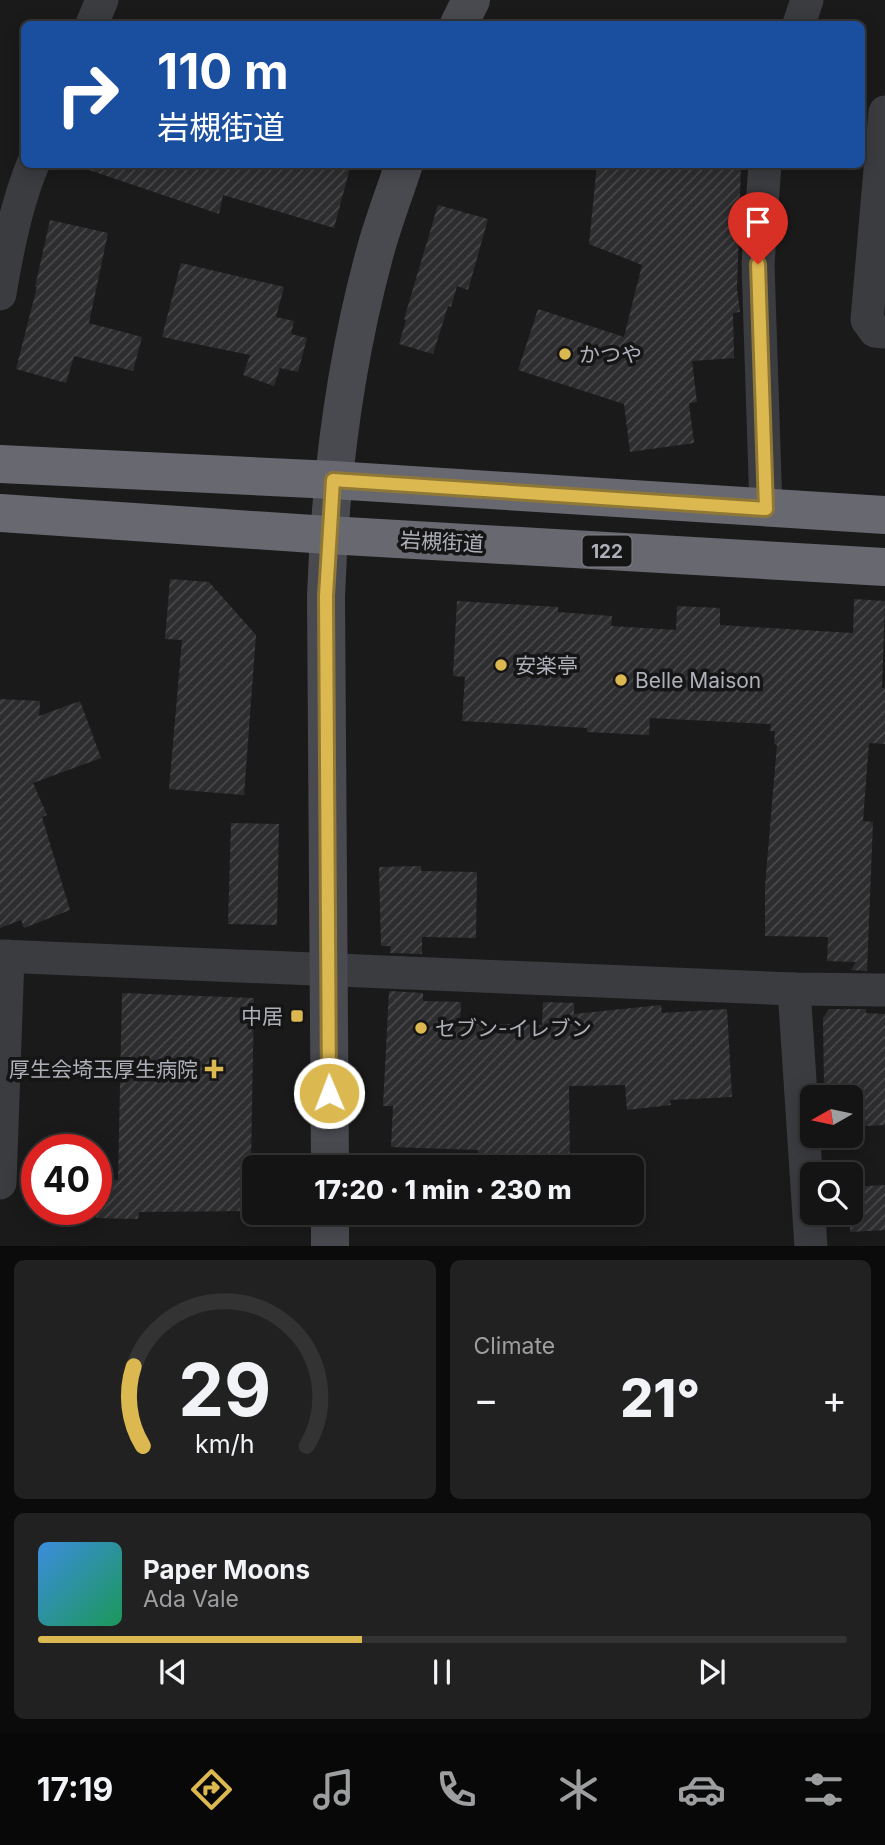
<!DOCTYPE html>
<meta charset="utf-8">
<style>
:root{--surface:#141414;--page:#212122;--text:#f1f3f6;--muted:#9d9ea0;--line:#333334;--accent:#dcb851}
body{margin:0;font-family:Inter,"Noto Sans JP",sans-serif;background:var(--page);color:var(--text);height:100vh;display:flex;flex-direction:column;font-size:26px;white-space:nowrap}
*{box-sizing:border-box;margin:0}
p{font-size:23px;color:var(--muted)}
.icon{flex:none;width:38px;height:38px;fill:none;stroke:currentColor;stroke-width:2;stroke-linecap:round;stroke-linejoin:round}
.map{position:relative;height:1246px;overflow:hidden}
.drawer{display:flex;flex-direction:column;gap:14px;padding:14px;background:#0b0b0b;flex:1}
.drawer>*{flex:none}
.banner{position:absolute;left:21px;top:21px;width:844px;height:147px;border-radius:10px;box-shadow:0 4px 18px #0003,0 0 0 2px var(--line);background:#1a4fa0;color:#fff;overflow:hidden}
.needle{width:46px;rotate:261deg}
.tools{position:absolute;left:800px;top:1085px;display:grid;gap:14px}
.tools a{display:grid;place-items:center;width:63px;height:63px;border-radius:10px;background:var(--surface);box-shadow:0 4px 18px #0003,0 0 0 2px var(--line);font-size:35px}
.speed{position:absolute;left:21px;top:1134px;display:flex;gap:14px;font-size:35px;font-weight:700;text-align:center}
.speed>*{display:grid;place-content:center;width:91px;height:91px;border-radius:50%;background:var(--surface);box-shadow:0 4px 18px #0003,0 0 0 2px var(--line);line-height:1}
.speed .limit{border:10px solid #d22;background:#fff;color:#111}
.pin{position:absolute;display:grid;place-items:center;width:60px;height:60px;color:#fff;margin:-72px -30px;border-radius:50% 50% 50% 0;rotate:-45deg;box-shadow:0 0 7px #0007}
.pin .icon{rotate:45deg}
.me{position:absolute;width:77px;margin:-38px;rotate:359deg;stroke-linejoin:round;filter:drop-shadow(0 0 5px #0008)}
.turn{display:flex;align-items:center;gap:24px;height:147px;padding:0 21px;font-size:32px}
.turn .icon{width:91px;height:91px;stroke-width:2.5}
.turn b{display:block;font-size:49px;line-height:60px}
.big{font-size:52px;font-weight:800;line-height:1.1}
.drawer .card{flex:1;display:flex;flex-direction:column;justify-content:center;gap:10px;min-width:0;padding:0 24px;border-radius:10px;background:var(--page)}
.drawer .dial{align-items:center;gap:0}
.dial svg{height:182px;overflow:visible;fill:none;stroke:var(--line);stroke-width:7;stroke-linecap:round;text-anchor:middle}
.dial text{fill:var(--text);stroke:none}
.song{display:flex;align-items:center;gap:21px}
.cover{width:84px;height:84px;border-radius:10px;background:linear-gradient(135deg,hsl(210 70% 55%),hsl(150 70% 35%))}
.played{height:7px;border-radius:4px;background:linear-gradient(90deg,var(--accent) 40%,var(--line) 40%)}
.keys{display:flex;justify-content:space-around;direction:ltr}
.heat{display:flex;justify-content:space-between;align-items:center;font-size:38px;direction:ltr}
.drawer .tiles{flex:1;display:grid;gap:14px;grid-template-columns:1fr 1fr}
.card:last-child{grid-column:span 2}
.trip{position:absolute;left:242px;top:1155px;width:402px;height:70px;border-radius:10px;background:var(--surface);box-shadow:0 4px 18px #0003,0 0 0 2px var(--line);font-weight:800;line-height:70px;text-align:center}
.tab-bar{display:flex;height:112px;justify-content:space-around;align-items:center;background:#080808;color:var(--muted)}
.tab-bar .icon{width:49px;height:49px}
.tab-bar .selected{color:var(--accent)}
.tab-bar b{font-size:32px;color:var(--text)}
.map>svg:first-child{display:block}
</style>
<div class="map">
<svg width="885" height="1247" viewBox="0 0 885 1247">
<defs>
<pattern id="building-hatch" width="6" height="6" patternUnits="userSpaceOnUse" patternTransform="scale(1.75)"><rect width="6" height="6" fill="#2d2d2f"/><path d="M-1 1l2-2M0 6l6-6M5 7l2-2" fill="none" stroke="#49494b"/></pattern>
</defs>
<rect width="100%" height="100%" fill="#1a1a1b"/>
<g fill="url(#building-hatch)">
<path d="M90 164H351L334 228 223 195 219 214 89 170Z"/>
<path d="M597 164H741L737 289 740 312 733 313 734 358 692 361 697 402 689 403 694 443 630 452 624 404 518 370 538 309 624 337 642 265 589 244Z"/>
<path d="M438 205 488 219 468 290 457 286 451 307 448 306 433 354 399 344 406 320 404 319Z"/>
<path d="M50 220 108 233 89 323 142 337 133 371 74 356 66 383 16 369 37 287H35Z"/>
<path d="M181 263 284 287 276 317 294 321 291 334 307 338 298 372 280 368 274 386 243 375 250 355 162 337Z"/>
<path d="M170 579 209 582 256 635 244 795 169 789 182 640 165 639Z"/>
<path d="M854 599 885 601 882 688H885V744L869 743 863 821 873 822 867 971 851 970 856 962 827 961 828 937 765 936V886L777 745 774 744 775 731H770L771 724 650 718 649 735 587 732V728L462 721 465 677 453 676 457 601 558 607V612L612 616 611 626 676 630 677 606 720 608V625L853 633Z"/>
<path d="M0 699 40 701 39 716 80 701 101 758 33 783 47 815 42 817 70 910 24 928 21 920 0 928Z"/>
<path d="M231 823 279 824 277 925 228 924Z"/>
<path d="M421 866V871L477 872 476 938 422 937V954L390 953 391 946H381L379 867Z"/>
<path d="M389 991 423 993V1001L461 1002 460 1023 542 1025 543 1002 574 1003V1014L661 1005 662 1013 727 1009 732 1097 670 1100 671 1105 627 1110 625 1085 569 1086 570 1167H479L478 1150 391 1147 393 1106H383Z"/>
<path d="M122 993 254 998 251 1159H254V1211L139 1212 138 1219 96 1218V1179L118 1180Z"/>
<path d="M829 1009H866V1013L885 1014V1125L850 1127V1097H832V1087L824 1088 823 1018Z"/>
<path d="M885 1185V1230L850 1232V1187Z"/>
</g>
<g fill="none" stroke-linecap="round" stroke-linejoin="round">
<g stroke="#3b3c40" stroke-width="33">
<path d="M92 24 102 0"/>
<path d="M799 24 807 0"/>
<path d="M885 112 867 320 875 331 885 332"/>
<path d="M765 164 758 264 766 509"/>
<path d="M0 294C7 250 16 205 33 164"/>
<path d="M0 956 794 989 885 990"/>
<path d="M794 989 811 1247"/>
<path d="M0 1183 8 956"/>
</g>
<g stroke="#494a50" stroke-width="38">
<path d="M459 24 471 0"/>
<path d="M330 1167 326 596C330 482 344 367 374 256 382 225 394 195 404 164"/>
<path d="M330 1213V1247"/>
</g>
<g stroke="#686970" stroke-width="38">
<path d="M0 464 333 480 885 515"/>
<path d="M0 513 328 535 885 567"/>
</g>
</g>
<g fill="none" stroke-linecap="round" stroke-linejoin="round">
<g stroke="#8f7835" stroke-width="18">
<path id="route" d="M329 1093 326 596 333 480 766 509 758 264"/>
</g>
<use href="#route" stroke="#dcb851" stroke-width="12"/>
</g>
<g fill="#dcb851" stroke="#151516" stroke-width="2.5">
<circle cx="565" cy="354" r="7"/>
<circle cx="501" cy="665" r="7"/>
<circle cx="621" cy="680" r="7"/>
<rect x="290" y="1009" width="14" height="14" rx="3.5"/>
<circle cx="421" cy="1028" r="7"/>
<path d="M210.5 1058.5h7v7h7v7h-7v7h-7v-7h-7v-7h7z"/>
</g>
<g text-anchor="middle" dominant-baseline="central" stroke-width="7" stroke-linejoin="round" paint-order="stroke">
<rect fill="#151516" stroke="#808288" stroke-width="2" x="582.5" y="535.5" width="49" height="31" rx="5"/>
<g font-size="19" font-weight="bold" fill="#aeb0b9">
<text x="607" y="551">122</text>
</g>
<g font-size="21" fill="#aeb0b9" stroke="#151516" text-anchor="start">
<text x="579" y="354">かつや</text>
<text x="515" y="665">安楽亭</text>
<text x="635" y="680">Belle Maison</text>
<text x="283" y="1016" text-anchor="end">中居</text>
<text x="435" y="1028">セブン-イレブン</text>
<text x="198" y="1069" text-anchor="end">厚生会埼玉厚生病院</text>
</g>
<g font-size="21" fill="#aeb0b9" stroke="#151516">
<text transform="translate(442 542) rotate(3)">岩槻街道</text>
</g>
</g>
</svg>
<div class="tools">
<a><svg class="needle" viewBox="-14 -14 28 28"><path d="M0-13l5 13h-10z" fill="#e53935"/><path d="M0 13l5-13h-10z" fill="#9d9ea0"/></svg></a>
<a><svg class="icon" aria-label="search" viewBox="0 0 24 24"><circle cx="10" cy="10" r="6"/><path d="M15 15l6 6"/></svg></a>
</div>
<div class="speed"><div class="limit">40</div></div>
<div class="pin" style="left:758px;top:264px;background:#d93025"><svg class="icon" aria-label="arrive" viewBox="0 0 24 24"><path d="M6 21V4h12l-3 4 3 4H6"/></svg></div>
<svg class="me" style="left:329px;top:1093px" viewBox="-20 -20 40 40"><circle r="17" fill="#dcb851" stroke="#fff" stroke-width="3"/><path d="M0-11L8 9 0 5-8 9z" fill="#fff"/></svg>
<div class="trip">17:20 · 1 min · 230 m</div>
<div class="banner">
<div class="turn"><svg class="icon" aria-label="right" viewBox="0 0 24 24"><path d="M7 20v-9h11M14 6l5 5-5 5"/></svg><div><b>110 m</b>岩槻街道</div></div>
</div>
</div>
<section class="drawer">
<div class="tiles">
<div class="card dial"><svg viewBox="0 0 100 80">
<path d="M14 69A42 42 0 1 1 86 69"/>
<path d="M14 69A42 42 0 0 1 10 34" stroke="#dcb851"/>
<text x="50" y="56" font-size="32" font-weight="700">29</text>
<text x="50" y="72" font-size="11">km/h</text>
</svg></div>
<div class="card"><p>Climate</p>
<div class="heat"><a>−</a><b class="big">21°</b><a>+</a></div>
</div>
<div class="card">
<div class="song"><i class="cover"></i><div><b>Paper Moons</b><p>Ada Vale</p></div></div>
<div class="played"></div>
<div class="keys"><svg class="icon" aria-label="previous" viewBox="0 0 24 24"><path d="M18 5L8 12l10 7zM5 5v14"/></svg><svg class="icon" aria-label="pause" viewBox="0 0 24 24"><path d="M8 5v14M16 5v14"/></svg><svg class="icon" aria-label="next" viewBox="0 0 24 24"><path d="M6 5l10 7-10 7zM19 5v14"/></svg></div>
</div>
</div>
</section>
<nav class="tab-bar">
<b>17:19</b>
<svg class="icon selected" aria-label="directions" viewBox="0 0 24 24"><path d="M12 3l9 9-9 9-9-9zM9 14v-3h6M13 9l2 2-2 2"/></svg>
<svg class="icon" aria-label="music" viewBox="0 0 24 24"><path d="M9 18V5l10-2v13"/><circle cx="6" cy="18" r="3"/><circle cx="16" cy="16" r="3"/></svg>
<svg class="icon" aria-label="phone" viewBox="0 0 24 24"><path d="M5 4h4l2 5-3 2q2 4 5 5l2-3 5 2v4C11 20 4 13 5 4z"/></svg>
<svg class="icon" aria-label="climate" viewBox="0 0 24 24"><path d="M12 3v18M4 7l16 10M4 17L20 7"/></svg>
<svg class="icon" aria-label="car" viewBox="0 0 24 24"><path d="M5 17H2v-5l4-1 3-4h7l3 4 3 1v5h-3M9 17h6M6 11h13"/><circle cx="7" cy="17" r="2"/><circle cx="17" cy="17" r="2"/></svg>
<svg class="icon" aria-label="filters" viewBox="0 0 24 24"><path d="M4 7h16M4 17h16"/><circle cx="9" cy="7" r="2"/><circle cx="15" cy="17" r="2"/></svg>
</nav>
